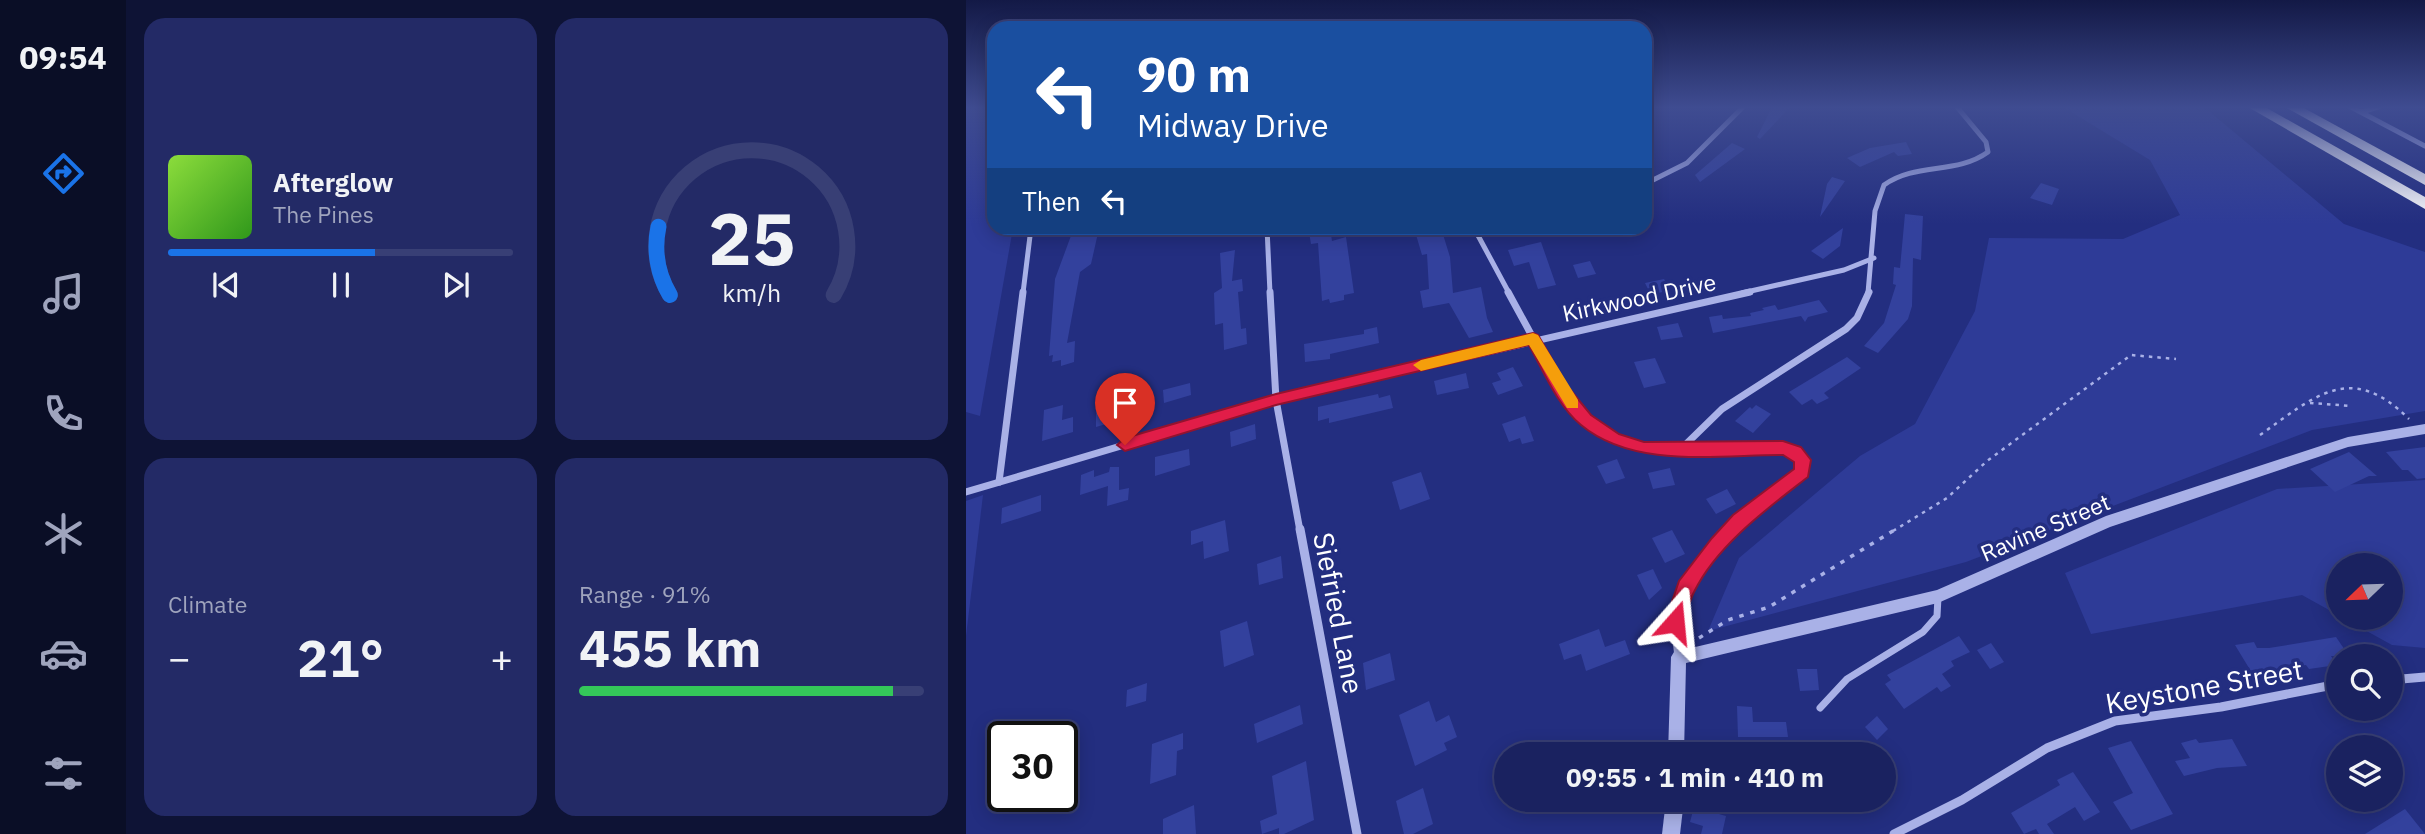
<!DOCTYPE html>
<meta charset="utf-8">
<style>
:root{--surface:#1a2260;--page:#232a66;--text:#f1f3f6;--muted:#9fa4bd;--line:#383f75;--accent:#1a73e8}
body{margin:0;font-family:"IBM Plex Sans",sans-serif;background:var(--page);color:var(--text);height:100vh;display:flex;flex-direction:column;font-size:26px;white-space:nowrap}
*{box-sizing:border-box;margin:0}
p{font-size:23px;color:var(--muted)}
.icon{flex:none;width:38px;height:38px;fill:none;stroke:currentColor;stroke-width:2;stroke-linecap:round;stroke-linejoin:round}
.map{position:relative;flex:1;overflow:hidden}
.drawer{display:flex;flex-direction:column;gap:18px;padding:18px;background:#0e1335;width:840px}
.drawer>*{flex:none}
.guide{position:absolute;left:21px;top:21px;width:665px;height:214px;border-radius:21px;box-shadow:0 4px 18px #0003,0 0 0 2px var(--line);background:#1a4fa0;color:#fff;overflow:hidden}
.needle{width:46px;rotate:247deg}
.fabs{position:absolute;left:1360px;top:553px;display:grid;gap:14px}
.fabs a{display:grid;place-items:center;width:77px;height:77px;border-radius:50%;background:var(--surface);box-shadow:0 4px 18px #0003,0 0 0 2px var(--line);font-size:35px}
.speed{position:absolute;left:21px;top:721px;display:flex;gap:14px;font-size:35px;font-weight:700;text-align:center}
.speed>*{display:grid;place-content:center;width:91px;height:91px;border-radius:50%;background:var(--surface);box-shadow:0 4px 18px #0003,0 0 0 2px var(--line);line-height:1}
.speed .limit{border:4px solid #111;border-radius:10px;background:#fff;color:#111}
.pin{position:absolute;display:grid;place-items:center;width:60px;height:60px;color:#fff;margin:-72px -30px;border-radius:50% 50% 50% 0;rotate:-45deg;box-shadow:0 0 7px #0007}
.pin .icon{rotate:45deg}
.me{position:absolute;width:77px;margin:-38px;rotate:18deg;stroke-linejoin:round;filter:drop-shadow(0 0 5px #0008)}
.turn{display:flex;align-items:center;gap:24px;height:147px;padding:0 35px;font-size:32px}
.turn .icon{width:91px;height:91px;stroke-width:2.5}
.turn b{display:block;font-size:49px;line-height:60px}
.then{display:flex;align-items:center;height:66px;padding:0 35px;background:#0003;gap:14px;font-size:26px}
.big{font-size:52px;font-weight:700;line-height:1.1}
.drawer .widget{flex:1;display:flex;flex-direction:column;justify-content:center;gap:10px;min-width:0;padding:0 24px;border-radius:21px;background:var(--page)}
.drawer .dial{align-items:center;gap:0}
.dial svg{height:182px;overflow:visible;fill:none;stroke:var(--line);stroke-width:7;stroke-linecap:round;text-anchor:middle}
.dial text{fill:var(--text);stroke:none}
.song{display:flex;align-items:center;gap:21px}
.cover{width:84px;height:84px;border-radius:10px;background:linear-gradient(135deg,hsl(90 70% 55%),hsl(110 70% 35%))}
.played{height:7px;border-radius:4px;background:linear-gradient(90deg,var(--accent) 60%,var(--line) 60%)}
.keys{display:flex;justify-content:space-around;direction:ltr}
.heat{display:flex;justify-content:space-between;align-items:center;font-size:38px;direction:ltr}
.charge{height:10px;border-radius:5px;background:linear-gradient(90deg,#34c759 91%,var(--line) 0)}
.drawer .tiles{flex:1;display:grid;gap:18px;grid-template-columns:repeat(2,1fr)}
.trip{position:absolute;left:528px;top:742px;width:402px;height:70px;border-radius:35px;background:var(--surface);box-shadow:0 4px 18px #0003,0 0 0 2px var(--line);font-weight:700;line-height:70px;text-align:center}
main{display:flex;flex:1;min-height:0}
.dock{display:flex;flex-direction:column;width:126px;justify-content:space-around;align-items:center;background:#0a0e26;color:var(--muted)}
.dock .icon{width:49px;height:49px}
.dock .on{color:var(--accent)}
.dock b{font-size:32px;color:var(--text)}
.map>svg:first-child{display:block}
</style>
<main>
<nav class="dock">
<b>09:54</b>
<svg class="icon on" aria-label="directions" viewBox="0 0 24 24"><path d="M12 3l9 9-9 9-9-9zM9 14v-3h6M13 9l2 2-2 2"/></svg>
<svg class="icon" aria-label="music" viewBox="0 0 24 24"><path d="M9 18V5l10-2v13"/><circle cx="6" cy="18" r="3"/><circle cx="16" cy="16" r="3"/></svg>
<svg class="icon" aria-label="phone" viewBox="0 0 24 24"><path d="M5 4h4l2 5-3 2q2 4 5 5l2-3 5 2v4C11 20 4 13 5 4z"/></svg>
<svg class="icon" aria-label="climate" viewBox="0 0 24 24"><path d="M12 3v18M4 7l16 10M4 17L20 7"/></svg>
<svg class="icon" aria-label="car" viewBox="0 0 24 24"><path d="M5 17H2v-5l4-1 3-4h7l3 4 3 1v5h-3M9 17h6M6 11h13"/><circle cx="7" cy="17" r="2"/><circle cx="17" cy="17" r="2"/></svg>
<svg class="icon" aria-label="filters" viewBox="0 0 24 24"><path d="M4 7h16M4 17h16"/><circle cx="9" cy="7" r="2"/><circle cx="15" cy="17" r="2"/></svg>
</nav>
<section class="drawer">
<div class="tiles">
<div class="widget">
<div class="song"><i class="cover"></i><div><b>Afterglow</b><p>The Pines</p></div></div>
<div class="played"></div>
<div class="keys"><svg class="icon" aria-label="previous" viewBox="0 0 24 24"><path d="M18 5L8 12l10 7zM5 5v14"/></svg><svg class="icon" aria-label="pause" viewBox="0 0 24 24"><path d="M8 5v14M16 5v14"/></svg><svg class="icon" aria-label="next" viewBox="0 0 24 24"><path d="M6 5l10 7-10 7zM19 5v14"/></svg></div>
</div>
<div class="widget dial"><svg viewBox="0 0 100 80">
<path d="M14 69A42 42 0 1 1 86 69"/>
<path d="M14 69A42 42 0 0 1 9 39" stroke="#1a73e8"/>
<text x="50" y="56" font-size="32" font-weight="700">25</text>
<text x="50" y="72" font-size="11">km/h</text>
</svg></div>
<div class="widget"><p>Climate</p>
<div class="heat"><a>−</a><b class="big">21°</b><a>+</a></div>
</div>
<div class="widget"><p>Range · 91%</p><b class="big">455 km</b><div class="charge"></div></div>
</div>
</section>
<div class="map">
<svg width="1459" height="834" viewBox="0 0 1459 834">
<rect width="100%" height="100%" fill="#232e80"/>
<g fill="#2e3b97">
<path d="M0 107H28V228H47L14 416 0 412Z"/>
<path d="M1097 107H1238L1378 224 1459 252V411L1346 430 1000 562 742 631 773 558 894 456 949 424 1009 311 1023 238 1157 239 1214 215 1184 160Z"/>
<path d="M1459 480V648L1426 645 1377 618H1424V565H1372V615L1336 595 1125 634 1099 573 1311 489Z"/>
<path d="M17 495 0 636V501Z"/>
</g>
<g fill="#33419d">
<path d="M806 107H824L794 139 791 137Z"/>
<path d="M940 142 946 154 932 156 928 152 894 167 881 158 904 148Z"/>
<path d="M766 143 779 149 734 182 729 175Z"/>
<path d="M866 177 879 181 854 217 861 184Z"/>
<path d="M1075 183 1093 189 1086 205 1064 198Z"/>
<path d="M939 214 957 216 955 260 947 258 946 306 942 319 912 353 898 346 918 323 930 285 927 284 928 267 934 268Z"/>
<path d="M364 228 366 241 380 237 388 293 378 295V300L364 303 363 299 356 301 352 243 345 244 343 232Z"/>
<path d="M448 228H475L484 257 487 293 515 287 521 318 527 332 503 338 483 303 457 308 454 291 463 289 461 254 456 255Z"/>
<path d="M877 228 874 246 857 259 845 251Z"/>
<path d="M128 229 127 234 132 233 125 264 114 272 101 343 109 341 108 362 95 366V360L86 362 87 355 83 356 89 279 106 233Z"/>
<path d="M575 242 590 285 572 289 563 262 548 266 542 250Z"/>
<path d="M269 250 266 281 276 279 277 291 272 292 275 329 280 328 281 344 258 350 257 323 249 325 248 293 256 288 254 253Z"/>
<path d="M624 261 630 274 612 278 607 265Z"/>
<path d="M698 279 704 290 685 295 679 283Z"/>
<path d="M853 300 862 312 842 317 839 322 835 316 747 333 743 317 756 315 757 319 785 316 784 313 798 310 796 308 809 305 812 310Z"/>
<path d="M712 323 717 337 695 340 691 327Z"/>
<path d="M411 327 413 343 364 354V359L339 362 338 344 398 334V330Z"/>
<path d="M881 357 895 368 858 393 863 398 851 404 846 399 836 405 823 392Z"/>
<path d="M689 358 700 383 678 388 668 362Z"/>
<path d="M547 367 557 386 532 395 526 383 535 380 531 373Z"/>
<path d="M500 373 503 388 471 395 468 381Z"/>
<path d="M224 383 225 395 198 403 197 390Z"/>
<path d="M412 394 413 398 424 395 427 408 363 423V418L352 421V407Z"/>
<path d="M167 400V416L130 427V411Z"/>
<path d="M97 405 96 420 107 417V432L76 441 78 410Z"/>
<path d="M790 405 805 414 787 433 769 421 784 407 786 409Z"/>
<path d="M559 416 568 441 556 444 554 438 543 442 536 424Z"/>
<path d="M289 424 290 439 265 447 264 432Z"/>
<path d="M1459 447V478L1451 479 1442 470H1436L1420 452Z"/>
<path d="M223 449 224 465 189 476V457Z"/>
<path d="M1383 452 1411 476H1403L1369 492 1344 469Z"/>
<path d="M651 459 659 478 640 484 631 466Z"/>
<path d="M144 467H153V490L163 488 162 500 141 506 142 486 114 495 115 475 128 470V477L143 472Z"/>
<path d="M704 468 709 485 687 489 682 473Z"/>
<path d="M455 472 464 499 434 510 426 482Z"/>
<path d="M761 489 770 504 750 514 740 499Z"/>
<path d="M75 495V511L35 524 36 508Z"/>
<path d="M259 520 263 551 238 559 237 541 225 545V531Z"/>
<path d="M706 530 719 554 699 563 686 538Z"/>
<path d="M315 556 317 578 293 585 291 564Z"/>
<path d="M687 569 696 588 683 600 671 575Z"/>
<path d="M281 621 288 655 258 667 254 631Z"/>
<path d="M633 629 639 647 659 640 664 654 620 671 615 654 598 660 593 644Z"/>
<path d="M993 636 1004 652 985 661 988 666 976 674 985 686 975 692 971 687 938 709 919 684 925 680 921 675Z"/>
<path d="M1370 637 1383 656H1365L1371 665 1343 669 1340 665 1286 673 1269 645 1288 642 1291 648H1303Z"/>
<path d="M1025 643 1038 662 1024 669 1011 650Z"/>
<path d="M424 653 429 680 400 690 397 663Z"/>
<path d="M831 669H851L853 690 834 691Z"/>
<path d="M181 683 180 701 160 707 161 690Z"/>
<path d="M463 701 470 722 483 715 491 737 478 743 481 750 449 766 433 715Z"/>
<path d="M334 705 337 724 291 743 288 724Z"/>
<path d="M771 706 786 707 787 722H820L822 737H772Z"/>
<path d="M911 716 922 729 911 740 899 727Z"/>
<path d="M217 733V749L211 751 210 775 184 784 186 744Z"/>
<path d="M1230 739 1233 743 1266 739 1281 766 1251 768 1218 776 1209 761 1224 758 1215 743Z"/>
<path d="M1165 741 1207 814 1165 830 1147 802 1167 793 1142 748Z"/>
<path d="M340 761 348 820 318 834H313V828L296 834 294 821 311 814 306 776Z"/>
<path d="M1107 772 1134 812 1118 821 1109 807 1081 824 1088 834H1073L1070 829 1058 834 1045 813 1094 785 1091 780Z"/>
<path d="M457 788 467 824 447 834H438L430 801Z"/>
<path d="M228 805 230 834H197V819Z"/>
<path d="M728 807 760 816 756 834H735L737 826 724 822Z"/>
<path d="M1439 809 1459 834H1399Z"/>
</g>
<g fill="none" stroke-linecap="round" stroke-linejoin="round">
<g stroke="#a9b1e7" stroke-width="2.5" stroke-dasharray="3.5 5" stroke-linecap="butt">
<path d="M1344 403 1386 406"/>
<path d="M1294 435C1349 396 1385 361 1443 419"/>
<path d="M927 531 981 498 1021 461 1165 355 1210 359"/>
</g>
<path stroke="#a9b1e7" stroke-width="3.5" stroke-dasharray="4.5 7" stroke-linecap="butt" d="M733 638 762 620 803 607 930 529"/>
<path stroke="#a9b1e7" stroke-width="7" d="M854 708 881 679 957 632 971 616 972 597"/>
<g stroke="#a9b1e7" stroke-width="5">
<path d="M1385 107 1459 146"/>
<path d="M1396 112 1412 107"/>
<path d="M679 184 721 163 777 107"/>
<path d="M301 228 304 293"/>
<path d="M508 228 543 293"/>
<path d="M57 293 65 228"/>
<path d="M776 293 878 270 908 258"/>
<path d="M902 293 909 211 918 185C950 162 990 175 1022 152L1020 142 991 107"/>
</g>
<g stroke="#a9b1e7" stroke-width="7">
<path d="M304 292 310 400 334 531"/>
<path d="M542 292 596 391 619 419 648 439 678 448H817L829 452 836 460V472L774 520 765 531"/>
<path d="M714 450 756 409 880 329 891 318 903 292"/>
<path d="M33 482 57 292"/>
<path d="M0 492 310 400 784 292"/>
</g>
<g stroke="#a9b1e7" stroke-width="9">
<path d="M334 529 391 834"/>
<path d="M713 657 709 622 720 587 767 529"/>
<path d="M1424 680 1459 677"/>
<path d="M928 834 996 800 1081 748 1149 721 1255 707 1372 684"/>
</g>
<g fill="#a9b1e7" fill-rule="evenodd">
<path d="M1459 424V434L1382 447 1144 527 972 603 720 663 718 754H702L705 657 708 652 971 590 1140 516 1382 437Z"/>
<path d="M700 800H718L714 834H696Z"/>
</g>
<g fill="#fff" fill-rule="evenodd">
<path d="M1282 107H1299L1459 197V209Z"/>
<path d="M1319 107H1336L1459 174V185Z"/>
</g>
</g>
<linearGradient id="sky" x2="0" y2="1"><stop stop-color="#131946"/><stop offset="0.48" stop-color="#3f4c91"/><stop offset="1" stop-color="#3f4c91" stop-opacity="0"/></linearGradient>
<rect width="1459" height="224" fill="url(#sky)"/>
<path fill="#e11d48" stroke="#92132f" stroke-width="2" d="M567 333 572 335 602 387 625 415 653 434 678 442 817 441 835 447 845 460 842 477C802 508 751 545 728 592 722 603 721 616 716 628L709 631 702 628 699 622 713 581 746 538 767 515 828 469V462L817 455C752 455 668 469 615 425 591 405 578 372 563 345L310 405 159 451 151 445 159 438 310 394Z"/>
<path fill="#f59e0b" d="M567 333 572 335 612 400V408H601L563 345 455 371 447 365 455 360Z"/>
<g text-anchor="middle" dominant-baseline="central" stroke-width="7" stroke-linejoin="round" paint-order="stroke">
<g font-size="23" fill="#fff" stroke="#232e80">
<text transform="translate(673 297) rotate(-12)">Kirkwood Drive</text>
<text transform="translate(1079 527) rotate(-23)">Ravine Street</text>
</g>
<g font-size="28" fill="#fff" stroke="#232e80">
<text transform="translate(373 613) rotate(79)">Siefried Lane</text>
<text transform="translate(1238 686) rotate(-10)">Keystone Street</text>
</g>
</g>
</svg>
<div class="fabs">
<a><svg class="needle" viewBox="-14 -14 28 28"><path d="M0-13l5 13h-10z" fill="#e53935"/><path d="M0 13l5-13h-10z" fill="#9fa4bd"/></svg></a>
<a><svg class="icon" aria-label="search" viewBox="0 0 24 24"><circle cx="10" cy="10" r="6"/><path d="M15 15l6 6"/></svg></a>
<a><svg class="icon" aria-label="layers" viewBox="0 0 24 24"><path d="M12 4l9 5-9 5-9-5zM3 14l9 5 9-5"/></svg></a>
</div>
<div class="speed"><div class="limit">30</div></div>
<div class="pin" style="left:159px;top:445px;background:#d93025"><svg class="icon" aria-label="arrive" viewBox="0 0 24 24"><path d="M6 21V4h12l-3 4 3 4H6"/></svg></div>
<svg class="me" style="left:709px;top:622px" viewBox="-20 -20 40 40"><path d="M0-17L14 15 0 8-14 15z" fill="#e11d48" stroke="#fff" stroke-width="4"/></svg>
<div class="trip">09:55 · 1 min · 410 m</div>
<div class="guide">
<div class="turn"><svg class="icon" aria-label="left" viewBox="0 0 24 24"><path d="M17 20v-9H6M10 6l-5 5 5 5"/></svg><div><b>90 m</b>Midway Drive</div></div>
<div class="then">Then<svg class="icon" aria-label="left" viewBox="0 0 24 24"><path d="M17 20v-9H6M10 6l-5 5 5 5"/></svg></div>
</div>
</div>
</main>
